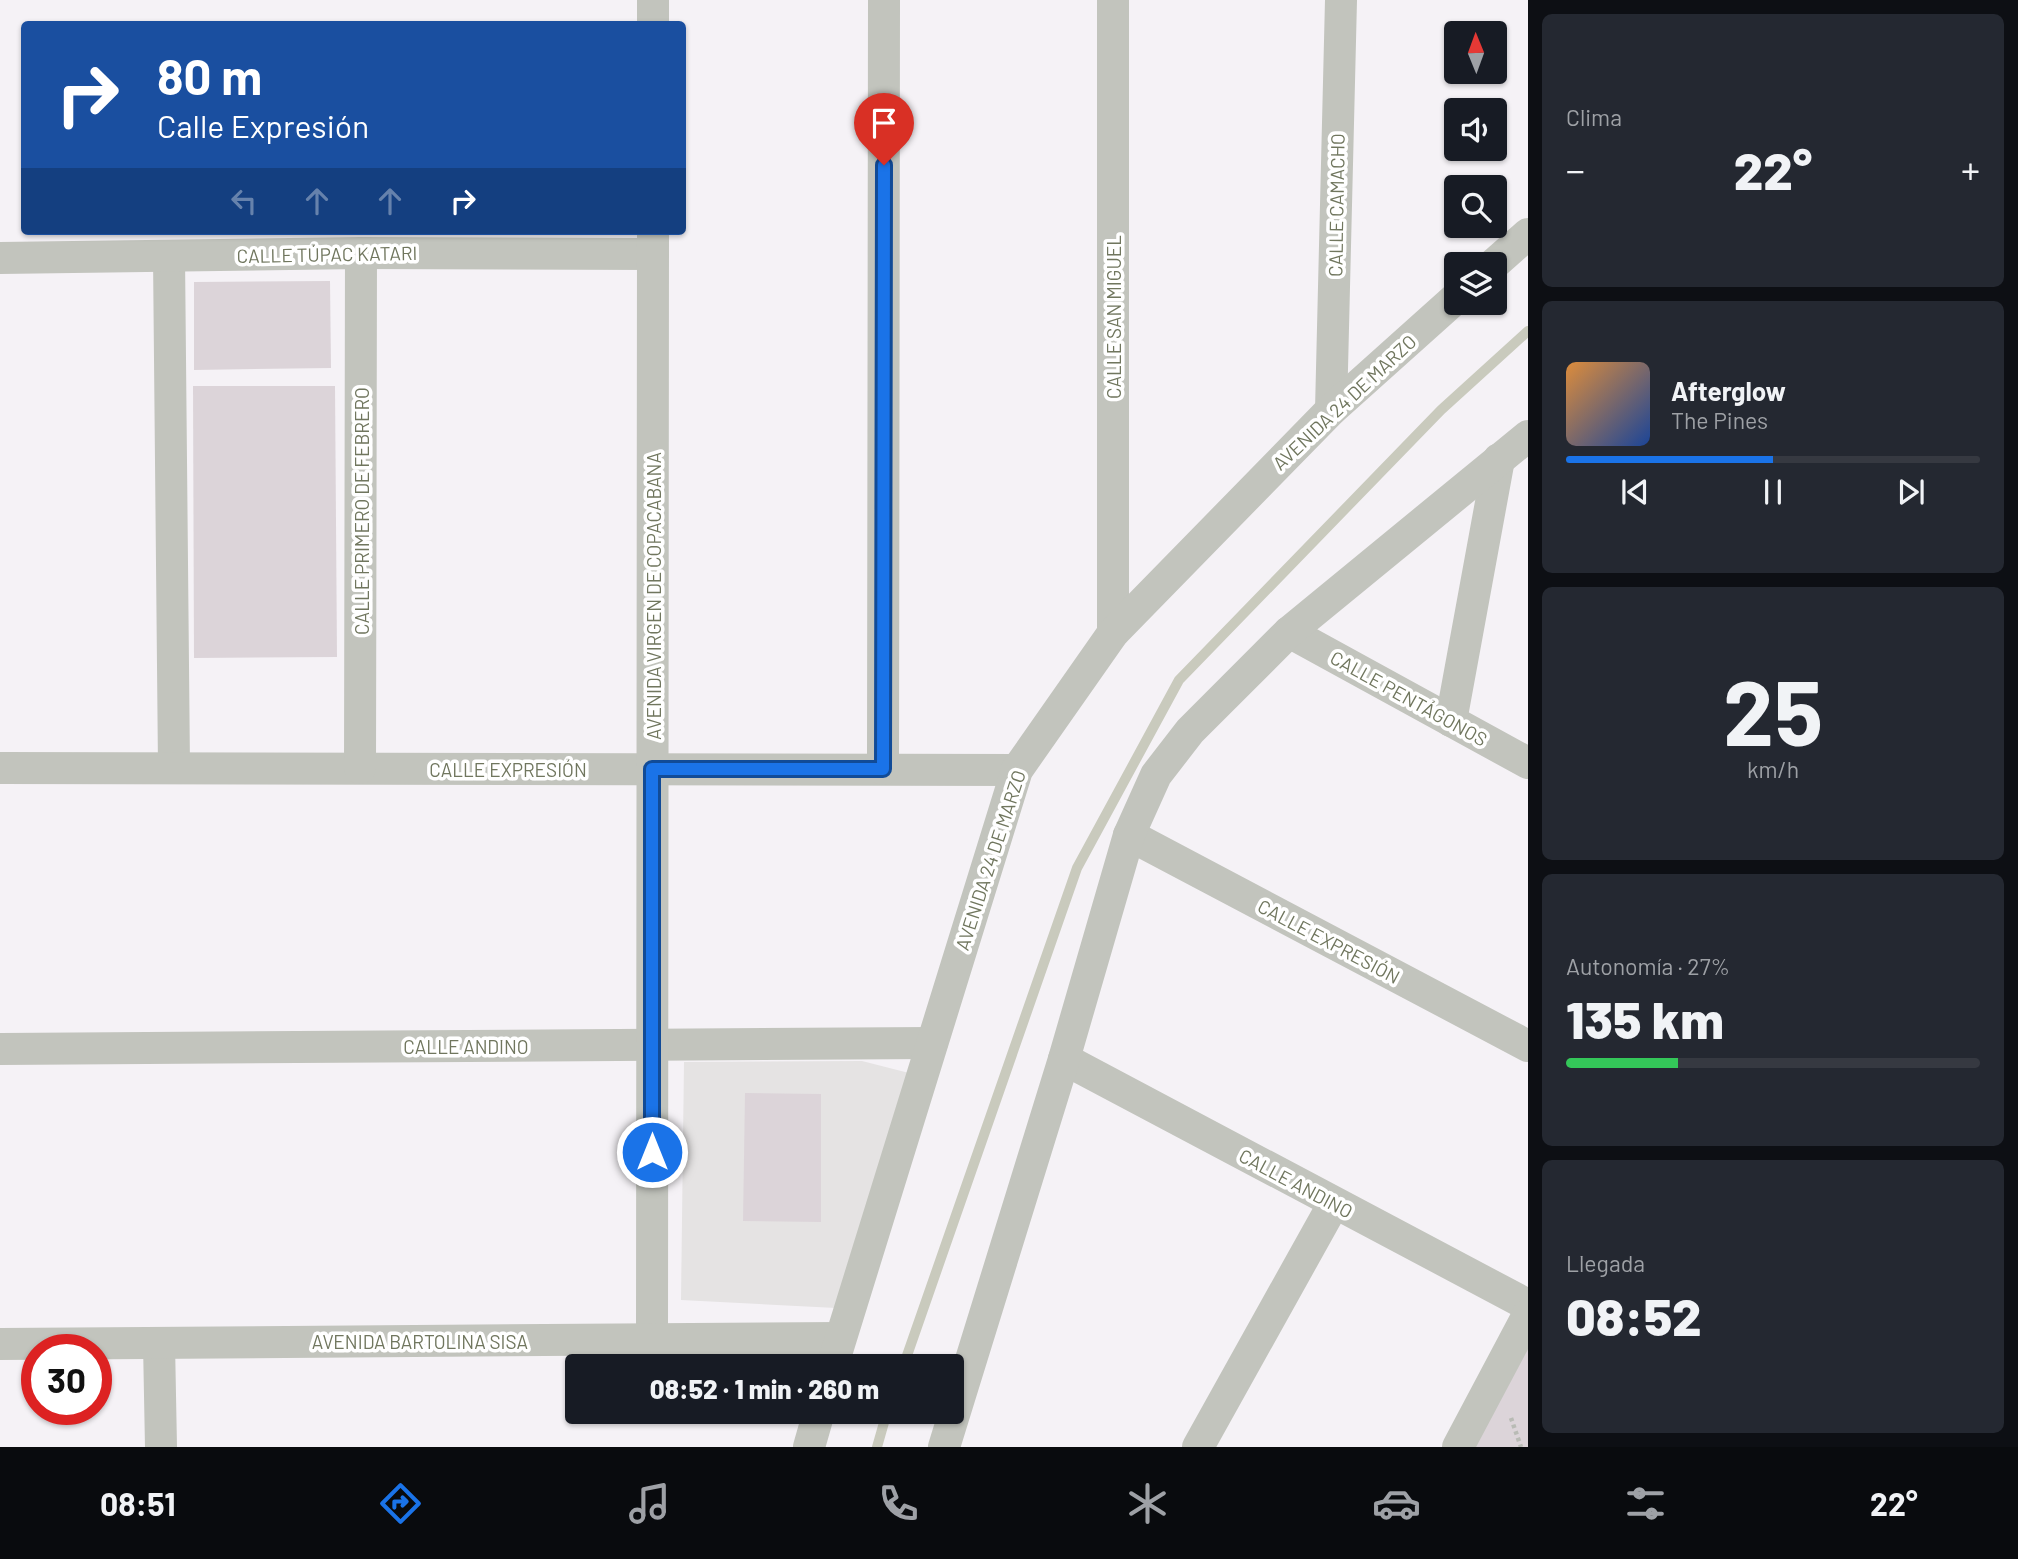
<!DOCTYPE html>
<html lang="es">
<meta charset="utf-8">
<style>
:root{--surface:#171b24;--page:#242831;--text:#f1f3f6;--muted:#9ea1a6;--line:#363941;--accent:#1a73e8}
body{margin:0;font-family:Barlow,sans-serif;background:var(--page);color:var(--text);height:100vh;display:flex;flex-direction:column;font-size:26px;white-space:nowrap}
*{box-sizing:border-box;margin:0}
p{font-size:23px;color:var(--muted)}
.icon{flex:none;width:38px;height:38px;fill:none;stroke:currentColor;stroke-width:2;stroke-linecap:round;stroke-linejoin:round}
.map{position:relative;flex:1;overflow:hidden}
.details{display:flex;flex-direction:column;gap:14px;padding:14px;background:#0d0f14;width:490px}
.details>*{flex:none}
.guide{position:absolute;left:21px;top:21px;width:665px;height:214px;border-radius:7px;box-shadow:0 2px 5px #0004;background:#1a4fa0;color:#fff;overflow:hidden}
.needle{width:46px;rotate:359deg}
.controls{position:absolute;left:1444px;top:21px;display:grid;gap:14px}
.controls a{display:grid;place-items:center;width:63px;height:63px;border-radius:7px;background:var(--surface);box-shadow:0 2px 5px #0004;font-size:35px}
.speed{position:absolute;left:21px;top:1334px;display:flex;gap:14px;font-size:35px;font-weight:700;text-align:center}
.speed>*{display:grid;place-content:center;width:91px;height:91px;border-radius:50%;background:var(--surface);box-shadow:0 2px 5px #0004;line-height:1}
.speed .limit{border:10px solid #d22;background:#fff;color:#111}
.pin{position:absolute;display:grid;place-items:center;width:60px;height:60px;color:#fff;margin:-72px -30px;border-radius:50% 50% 50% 0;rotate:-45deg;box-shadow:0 0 7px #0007}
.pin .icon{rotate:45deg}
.me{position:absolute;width:77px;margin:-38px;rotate:0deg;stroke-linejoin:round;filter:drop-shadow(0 0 5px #0008)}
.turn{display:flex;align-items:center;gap:24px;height:147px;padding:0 21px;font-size:32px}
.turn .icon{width:91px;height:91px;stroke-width:2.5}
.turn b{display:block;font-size:49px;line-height:60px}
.lanes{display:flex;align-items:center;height:66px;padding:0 21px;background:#0003;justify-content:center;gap:35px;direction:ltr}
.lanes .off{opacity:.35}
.big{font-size:52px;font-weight:800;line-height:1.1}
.details .widget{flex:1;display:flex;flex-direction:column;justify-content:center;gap:10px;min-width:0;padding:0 24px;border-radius:10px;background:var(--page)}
.details .dial{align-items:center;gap:0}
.dial b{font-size:91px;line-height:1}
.song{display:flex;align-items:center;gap:21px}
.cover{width:84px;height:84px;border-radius:10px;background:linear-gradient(135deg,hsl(30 70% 55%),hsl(220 70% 35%))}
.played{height:7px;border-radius:4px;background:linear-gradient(90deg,var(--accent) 50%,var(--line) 50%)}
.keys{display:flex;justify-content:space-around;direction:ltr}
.heat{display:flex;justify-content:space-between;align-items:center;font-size:38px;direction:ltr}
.charge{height:10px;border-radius:5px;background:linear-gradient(90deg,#34c759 27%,var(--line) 0)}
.trip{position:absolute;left:565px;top:1354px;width:399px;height:70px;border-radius:7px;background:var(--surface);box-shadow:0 2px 5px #0004;font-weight:800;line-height:70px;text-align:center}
.tab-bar{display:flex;height:112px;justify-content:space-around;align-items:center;background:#090b0e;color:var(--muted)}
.tab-bar .icon{width:49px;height:49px}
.tab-bar .on{color:var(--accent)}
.tab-bar b{font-size:32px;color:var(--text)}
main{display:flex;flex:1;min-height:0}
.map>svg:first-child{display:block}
</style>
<main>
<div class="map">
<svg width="1528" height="1447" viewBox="0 0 1528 1447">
<rect width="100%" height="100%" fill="#f5f2f6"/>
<path fill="#e5e3e3" d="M862 1061 909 1073 836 1308 681 1300 684 1062Z"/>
<g fill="#dcd4d9">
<path d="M330 281 331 368 194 370V282Z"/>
<path d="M193 386H335L337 657 194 658Z"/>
<path d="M745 1093 821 1094V1222L743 1221Z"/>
<path d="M1528 1340V1447H1470Z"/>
</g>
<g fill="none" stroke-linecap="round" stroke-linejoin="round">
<g stroke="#c9cabd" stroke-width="10">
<path d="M903 1367 1077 868 1179 680 1441 410 1528 331"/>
<path d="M877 1447 887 1412"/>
</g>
<path stroke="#b9bbb5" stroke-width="4.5" stroke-dasharray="3.5 3.5" stroke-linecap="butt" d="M1511 1418 1521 1447"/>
<g stroke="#c2c4bd" stroke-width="32">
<path d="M653 24V0"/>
<path d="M169 256 174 768"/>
<path d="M0 258 361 253 653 254"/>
<path d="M1494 264 1528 234"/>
<path d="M1331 410 1341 0"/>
<path d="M1289 632 1528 763"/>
<path d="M1113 633V0"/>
<path d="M1451 721 1499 459"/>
<path d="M0 768 1017 770"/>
<path d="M360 768 361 253"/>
<path d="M883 769 884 0"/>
<path d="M1129 835 1528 1046"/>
<path d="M0 1049 932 1043"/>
<path d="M1064 1059 1528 1305"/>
<path d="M652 1339 653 231"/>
<path d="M159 1343 161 1447"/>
<path d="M0 1344 840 1338"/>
<path d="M832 1367 1017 770 1113 633 1331 410 1456 298"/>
<path d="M809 1447 819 1412"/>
<path d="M944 1447 1064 1059 1129 835 1156 775 1190 731 1289 632 1528 436"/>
<path d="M1198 1447 1334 1203"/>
<path d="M1458 1447 1528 1315"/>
</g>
</g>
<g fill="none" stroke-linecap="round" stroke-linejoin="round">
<g stroke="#114b97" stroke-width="18">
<path id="route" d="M652 1152V769H883L884 165"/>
</g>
<use href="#route" stroke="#1a73e8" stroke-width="12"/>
</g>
<g text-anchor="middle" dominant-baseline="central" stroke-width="7" stroke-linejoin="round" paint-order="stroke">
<g font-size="19" fill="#70765e" stroke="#fff">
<text transform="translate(1336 205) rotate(-89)">CALLE CAMACHO</text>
<text transform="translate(327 254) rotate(-1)">CALLE TÚPAC KATARI</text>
<text transform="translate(1113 317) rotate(-90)">CALLE SAN MIGUEL</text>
<text transform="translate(1344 402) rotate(-43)">AVENIDA 24 DE MARZO</text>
<text transform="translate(361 511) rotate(-90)">CALLE PRIMERO DE FEBRERO</text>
<text transform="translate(653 596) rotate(-90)">AVENIDA VIRGEN DE COPACABANA</text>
<text transform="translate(1409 698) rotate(29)">CALLE PENTÁGONOS</text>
<text x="508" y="769">CALLE EXPRESIÓN</text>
<text transform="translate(990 860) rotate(-72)">AVENIDA 24 DE MARZO</text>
<text transform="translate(1329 941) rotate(28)">CALLE EXPRESIÓN</text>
<text x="466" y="1046">CALLE ANDINO</text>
<text transform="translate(1296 1183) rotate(28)">CALLE ANDINO</text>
<text x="420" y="1341">AVENIDA BARTOLINA SISA</text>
</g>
</g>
</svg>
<div class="controls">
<a><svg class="needle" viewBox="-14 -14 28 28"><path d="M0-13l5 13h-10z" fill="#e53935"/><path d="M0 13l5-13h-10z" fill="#9ea1a6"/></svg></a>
<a><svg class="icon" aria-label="sound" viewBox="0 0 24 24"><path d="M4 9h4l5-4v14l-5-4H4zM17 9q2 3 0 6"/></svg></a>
<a><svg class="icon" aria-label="search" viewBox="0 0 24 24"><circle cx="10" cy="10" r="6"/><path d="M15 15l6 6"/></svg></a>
<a><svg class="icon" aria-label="layers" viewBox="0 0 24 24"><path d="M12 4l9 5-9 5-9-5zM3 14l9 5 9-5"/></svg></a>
</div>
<div class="speed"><div class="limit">30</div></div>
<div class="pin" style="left:884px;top:165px;background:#d93025"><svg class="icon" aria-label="arrive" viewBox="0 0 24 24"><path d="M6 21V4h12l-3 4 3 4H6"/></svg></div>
<svg class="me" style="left:652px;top:1152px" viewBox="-20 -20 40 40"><circle r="17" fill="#1a73e8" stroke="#fff" stroke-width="3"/><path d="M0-11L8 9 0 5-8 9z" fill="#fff"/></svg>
<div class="trip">08:52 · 1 min · 260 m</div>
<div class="guide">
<div class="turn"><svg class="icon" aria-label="right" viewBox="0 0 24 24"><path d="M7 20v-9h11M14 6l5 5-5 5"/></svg><div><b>80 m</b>Calle Expresión</div></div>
<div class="lanes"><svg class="icon off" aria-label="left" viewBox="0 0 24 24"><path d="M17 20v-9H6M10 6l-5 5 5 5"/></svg><svg class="icon off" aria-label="ahead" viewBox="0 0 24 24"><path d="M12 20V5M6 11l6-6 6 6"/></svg><svg class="icon off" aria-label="ahead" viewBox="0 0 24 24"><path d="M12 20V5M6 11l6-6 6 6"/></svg><svg class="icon" aria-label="right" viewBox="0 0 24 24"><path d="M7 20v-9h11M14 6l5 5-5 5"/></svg></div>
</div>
</div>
<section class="details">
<div class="widget"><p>Clima</p>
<div class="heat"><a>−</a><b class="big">22°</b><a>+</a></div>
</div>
<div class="widget">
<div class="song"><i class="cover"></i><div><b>Afterglow</b><p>The Pines</p></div></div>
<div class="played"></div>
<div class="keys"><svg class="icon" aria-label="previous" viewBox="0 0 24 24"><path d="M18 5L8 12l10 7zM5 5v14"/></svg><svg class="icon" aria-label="pause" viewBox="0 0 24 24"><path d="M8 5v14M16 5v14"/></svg><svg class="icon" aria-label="next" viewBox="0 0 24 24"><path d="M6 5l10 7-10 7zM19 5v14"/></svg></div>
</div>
<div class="widget dial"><b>25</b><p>km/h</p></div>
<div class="widget"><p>Autonomía · 27%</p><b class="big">135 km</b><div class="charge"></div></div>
<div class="widget"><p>Llegada</p><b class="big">08:52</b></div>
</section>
</main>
<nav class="tab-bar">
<b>08:51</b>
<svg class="icon on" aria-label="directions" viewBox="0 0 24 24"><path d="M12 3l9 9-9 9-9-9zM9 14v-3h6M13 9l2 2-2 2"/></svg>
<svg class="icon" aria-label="music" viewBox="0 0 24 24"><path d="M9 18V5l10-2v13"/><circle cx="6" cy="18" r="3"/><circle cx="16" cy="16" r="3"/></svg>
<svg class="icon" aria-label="phone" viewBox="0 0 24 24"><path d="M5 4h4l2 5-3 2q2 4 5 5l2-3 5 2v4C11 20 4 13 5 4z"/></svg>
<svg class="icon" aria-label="climate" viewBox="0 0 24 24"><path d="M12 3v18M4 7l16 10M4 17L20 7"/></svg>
<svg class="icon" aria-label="car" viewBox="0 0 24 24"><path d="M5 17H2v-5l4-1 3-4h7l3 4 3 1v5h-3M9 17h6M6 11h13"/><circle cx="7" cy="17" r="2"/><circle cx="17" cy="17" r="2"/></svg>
<svg class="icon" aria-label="filters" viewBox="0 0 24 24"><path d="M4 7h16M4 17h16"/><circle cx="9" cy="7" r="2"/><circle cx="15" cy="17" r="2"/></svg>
<b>22°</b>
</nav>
